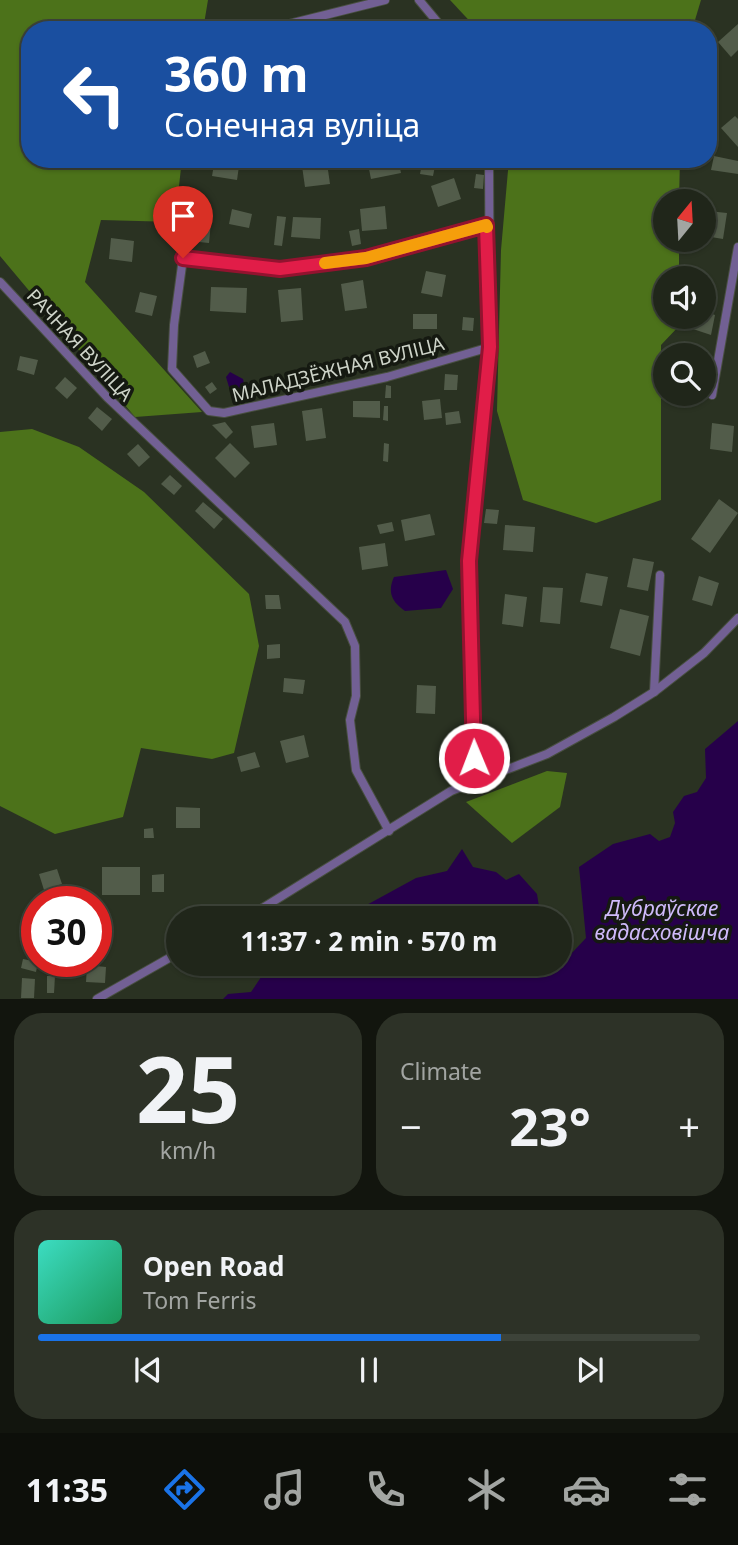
<!DOCTYPE html>
<meta charset="utf-8">
<style>
:root{--surface:#20261a;--page:#2d3227;--text:#f1f3f6;--muted:#a2a5a2;--line:#3d4339;--accent:#1a73e8}
body{margin:0;font-family:"Noto Sans",sans-serif;background:var(--page);color:var(--text);height:100vh;display:flex;flex-direction:column;font-size:26px;white-space:nowrap}
*{box-sizing:border-box;margin:0}
p{font-size:23px;color:var(--muted)}
.icon{flex:none;width:38px;height:38px;fill:none;stroke:currentColor;stroke-width:2;stroke-linecap:round;stroke-linejoin:round}
.map{position:relative;height:999px;overflow:hidden}
.side{display:flex;flex-direction:column;gap:14px;padding:14px;background:#12150e;flex:1}
.side>*{flex:none}
.guide{position:absolute;left:21px;top:21px;width:696px;height:147px;border-radius:28px;box-shadow:0 2px 5px #0004,0 0 0 2px var(--line);background:#1a4fa0;color:#fff;overflow:hidden}
.needle{width:46px;rotate:18deg}
.tools{position:absolute;left:653px;top:189px;display:grid;gap:14px}
.tools a{display:grid;place-items:center;width:63px;height:63px;border-radius:50%;background:var(--surface);box-shadow:0 2px 5px #0004,0 0 0 2px var(--line);font-size:35px}
.speed{position:absolute;left:21px;top:886px;display:flex;gap:14px;font-size:35px;font-weight:700;text-align:center}
.speed>*{display:grid;place-content:center;width:91px;height:91px;border-radius:50%;background:var(--surface);box-shadow:0 2px 5px #0004,0 0 0 2px var(--line);line-height:1}
.speed .limit{border:10px solid #d22;background:#fff;color:#111}
.pin{position:absolute;display:grid;place-items:center;width:60px;height:60px;color:#fff;margin:-72px -30px;border-radius:50% 50% 50% 0;rotate:-45deg;box-shadow:0 0 7px #0007}
.pin .icon{rotate:45deg}
.me{position:absolute;width:77px;margin:-38px;rotate:359deg;stroke-linejoin:round;filter:drop-shadow(0 0 5px #0008)}
.turn{display:flex;align-items:center;gap:24px;height:147px;padding:0 28px;font-size:32px}
.turn .icon{width:91px;height:91px;stroke-width:2.5}
.turn b{display:block;font-size:49px;line-height:60px}
.big{font-size:52px;font-weight:700;line-height:1.1}
.side .tile{flex:1;display:flex;flex-direction:column;justify-content:center;gap:10px;min-width:0;padding:0 24px;border-radius:28px;background:var(--page)}
.side .dial{align-items:center;gap:0}
.dial b{font-size:91px;line-height:1}
.song{display:flex;align-items:center;gap:21px}
.cover{width:84px;height:84px;border-radius:10px;background:linear-gradient(135deg,hsl(170 70% 55%),hsl(150 70% 35%))}
.played{height:7px;border-radius:4px;background:linear-gradient(90deg,var(--accent) 70%,var(--line) 70%)}
.keys{display:flex;justify-content:space-around;direction:ltr}
.heat{display:flex;justify-content:space-between;align-items:center;font-size:38px;direction:ltr}
.side .tiles{flex:1;display:grid;gap:14px;grid-template-columns:1fr 1fr}
.tile:last-child{grid-column:span 2}
.trip{position:absolute;left:166px;top:906px;width:406px;height:70px;border-radius:35px;background:var(--surface);box-shadow:0 2px 5px #0004,0 0 0 2px var(--line);font-weight:700;line-height:70px;text-align:center}
.tabs{display:flex;height:112px;justify-content:space-around;align-items:center;background:#0d0f0a;color:var(--muted)}
.tabs .icon{width:49px;height:49px}
.tabs .current{color:var(--accent)}
.tabs b{font-size:32px;color:var(--text)}
.map>svg:first-child{display:block}
</style>
<div class="map">
<svg width="738" height="999" viewBox="0 0 738 999">
<rect width="100%" height="100%" fill="#2a3222"/>
<g fill="#4c721a">
<path d="M0 0H208L203 30H30V159H182L175 222 101 220 85 282 202 412 135 417 0 256Z"/>
<path d="M450 0H701L692 30H478Z"/>
<path d="M509 159H680L679 201H665V240H679V278H665V317H679V326L661 345V500L596 523 523 500 497 411 501 250Z"/>
<path d="M32 429 79 447 144 492 249 594 259 646 234 753 212 759 141 748 123 817 55 834 0 806V432Z"/>
<path d="M547 771 567 773 560 807 512 843 466 802Z"/>
</g>
<g fill="#26004a">
<path d="M230 372 243 379 245 388 237 391 229 387 226 377Z"/>
<path d="M446 570 453 589 441 608 405 611C392 602 387 592 394 577Z"/>
<path d="M738 721V999H223L228 994 251 992 270 964H295L308 970 317 964H560V947L571 954 586 938 579 867 613 844 650 834 659 841 670 837 675 823 673 812 684 796 697 792 706 778 705 749Z"/>
<path d="M462 849 473 867 496 872 506 880 519 874 537 894 541 919H341L416 878 447 871Z"/>
</g>
<g fill="#525c4a">
<path d="M235 21 244 30H226Z"/>
<path d="M404 21 406 30H377V29Z"/>
<path d="M738 24V50L731 57 718 42Z"/>
<path d="M735 116 738 119V147L721 128Z"/>
<path d="M714 156 738 161V174L711 170Z"/>
<path d="M215 159H240L237 180 212 176Z"/>
<path d="M367 159H398L401 173 371 179Z"/>
<path d="M423 159 436 161 433 176 420 174Z"/>
<path d="M327 163 330 184 305 187 302 166Z"/>
<path d="M476 174 484 175 483 189 474 188Z"/>
<path d="M454 178 461 199 438 207 431 186Z"/>
<path d="M385 206 387 229 362 231 360 209Z"/>
<path d="M232 209 252 214 249 228 229 224Z"/>
<path d="M192 210 212 211 209 243 189 241Z"/>
<path d="M708 211 727 213 723 239 705 236Z"/>
<path d="M277 216 286 217 282 246 274 245Z"/>
<path d="M293 217 321 218 320 239 291 237Z"/>
<path d="M359 229 361 244 352 246 349 231Z"/>
<path d="M111 238 134 241 132 262 109 259Z"/>
<path d="M426 271 446 275 442 297 421 293Z"/>
<path d="M363 280 367 308 345 311 341 284Z"/>
<path d="M211 287 247 288 246 313 210 311Z"/>
<path d="M301 288 303 320 281 322 278 290Z"/>
<path d="M140 292 157 296 152 316 135 312Z"/>
<path d="M704 311 715 315 711 335 690 328 692 317H704Z"/>
<rect x="413" y="314" width="24" height="15"/>
<path d="M463 317 474 318 473 331 462 330Z"/>
<path d="M205 351 210 363 197 368 193 356Z"/>
<path d="M20 356 38 360 34 375 17 370Z"/>
<path d="M445 374 458 375 457 390H444Z"/>
<path d="M65 377 77 388 67 399 55 388Z"/>
<path d="M212 382 217 389 210 394 205 387Z"/>
<path d="M386 385 391 386V398H385Z"/>
<path d="M440 399 442 418 424 420 422 401Z"/>
<path d="M353 401H380V418L353 417Z"/>
<path d="M384 406H388V421L383 420Z"/>
<path d="M97 407 112 419 102 431 88 418Z"/>
<path d="M322 408 326 438 306 441 302 411Z"/>
<path d="M459 411 461 423 446 425 445 413Z"/>
<path d="M225 422 233 432 226 439 212 425Z"/>
<path d="M274 423 277 445 254 448 251 426Z"/>
<path d="M712 423 734 426 732 452 710 449Z"/>
<path d="M230 443 250 463 235 478 215 458Z"/>
<path d="M384 443 389 444 388 462 383 461Z"/>
<path d="M138 444 150 457 139 467 127 454Z"/>
<path d="M170 475 182 486 174 495 161 484Z"/>
<path d="M719 499 738 513 710 553 691 539Z"/>
<path d="M203 502 223 519 214 529 195 511Z"/>
<path d="M486 509 499 510 497 524 484 523Z"/>
<path d="M430 514 435 535 405 541 401 520Z"/>
<path d="M392 522 394 531 380 534 377 525Z"/>
<path d="M505 525 535 527 533 552 503 550Z"/>
<path d="M385 543 388 566 362 570 359 547Z"/>
<path d="M633 558 654 562 648 591 627 587Z"/>
<path d="M586 573 608 577 602 606 580 602Z"/>
<path d="M699 576 719 583 712 606 692 600Z"/>
<path d="M543 587 563 588 560 624 540 622Z"/>
<path d="M505 594 527 597 523 627 502 624Z"/>
<path d="M265 595H279L281 609H266Z"/>
<path d="M620 609 649 616 640 656 610 648Z"/>
<path d="M280 644V658L267 659V645Z"/>
<path d="M284 678 305 680 303 694 283 692Z"/>
<path d="M417 685 436 686 435 714 416 713Z"/>
<path d="M304 735 309 757 286 763 280 741Z"/>
<path d="M255 752 260 767 241 772 237 757Z"/>
<path d="M176 807 200 808V828H176Z"/>
<path d="M153 828 154 838H144V829Z"/>
<rect x="102" y="867" width="38" height="28"/>
<path d="M57 869 62 884 44 890 39 874Z"/>
<path d="M164 874V892H152V875Z"/>
<path d="M24 913 37 915 36 931 22 929Z"/>
<path d="M170 925H178V940L170 941Z"/>
<path d="M23 959 38 962 36 972 21 968Z"/>
<path d="M87 965 106 967 105 983 86 982Z"/>
<path d="M47 976H55L54 993H47Z"/>
<path d="M22 978 35 979 34 998H21Z"/>
</g>
<g fill="none" stroke-linecap="round" stroke-linejoin="round">
<g stroke="#484f40" stroke-width="10">
<g id="minor">
<path d="M419 0 444 30"/>
<path d="M289 24 385 0"/>
<path d="M487 225 366 258 280 269 183 258 174 325 172 369 209 411 224 413 387 377 490 347"/>
<path d="M0 282 107 397 345 622 355 646 356 696 350 720 356 770 389 831"/>
<path d="M712 395 738 247"/>
<path d="M654 692 660 575"/>
<path d="M474 781 469 561 490 347 489 159"/>
<path d="M245 919 451 791 547 754 614 717 654 692 704 653 738 618"/>
<path d="M97 999 178 953"/>
</g>
</g>
<use href="#minor" stroke="#726094" stroke-width="8"/>
</g>
<g fill="none" stroke-linecap="round" stroke-linejoin="round">
<g stroke="#92132f" stroke-width="18">
<path id="route" d="M183 258 280 269 366 258 486 225 490 347 469 561 474 758"/>
</g>
<use href="#route" stroke="#e11d48" stroke-width="12"/>
<path stroke="#f59e0b" stroke-width="12" d="M325 263 366 258 486 225 487 227"/>
</g>
<g text-anchor="middle" dominant-baseline="central" stroke-width="7" stroke-linejoin="round" paint-order="stroke">
<g font-size="19" fill="#ced4c9" stroke="#151911">
<text transform="translate(80 345) rotate(47)">РАЧНАЯ ВУЛІЦА</text>
<text transform="translate(338 369) rotate(-14)">МАЛАДЗЁЖНАЯ ВУЛІЦА</text>
</g>
<g font-size="21" font-style="italic" fill="#cfbafa" stroke="#151911">
<text x="662" y="908">Дубраўскае<tspan x="662" dy="24">вадасховішча</tspan></text>
</g>
</g>
</svg>
<div class="tools">
<a><svg class="needle" viewBox="-14 -14 28 28"><path d="M0-13l5 13h-10z" fill="#e53935"/><path d="M0 13l5-13h-10z" fill="#a2a5a2"/></svg></a>
<a><svg class="icon" aria-label="sound" viewBox="0 0 24 24"><path d="M4 9h4l5-4v14l-5-4H4zM17 9q2 3 0 6"/></svg></a>
<a><svg class="icon" aria-label="search" viewBox="0 0 24 24"><circle cx="10" cy="10" r="6"/><path d="M15 15l6 6"/></svg></a>
</div>
<div class="speed"><div class="limit">30</div></div>
<div class="pin" style="left:183px;top:258px;background:#d93025"><svg class="icon" aria-label="arrive" viewBox="0 0 24 24"><path d="M6 21V4h12l-3 4 3 4H6"/></svg></div>
<svg class="me" style="left:474px;top:758px" viewBox="-20 -20 40 40"><circle r="17" fill="#e11d48" stroke="#fff" stroke-width="3"/><path d="M0-11L8 9 0 5-8 9z" fill="#fff"/></svg>
<div class="trip">11:37 · 2 min · 570 m</div>
<div class="guide">
<div class="turn"><svg class="icon" aria-label="left" viewBox="0 0 24 24"><path d="M17 20v-9H6M10 6l-5 5 5 5"/></svg><div><b>360 m</b>Сонечная вуліца</div></div>
</div>
</div>
<section class="side">
<div class="tiles">
<div class="tile dial"><b>25</b><p>km/h</p></div>
<div class="tile"><p>Climate</p>
<div class="heat"><a>−</a><b class="big">23°</b><a>+</a></div>
</div>
<div class="tile">
<div class="song"><i class="cover"></i><div><b>Open Road</b><p>Tom Ferris</p></div></div>
<div class="played"></div>
<div class="keys"><svg class="icon" aria-label="previous" viewBox="0 0 24 24"><path d="M18 5L8 12l10 7zM5 5v14"/></svg><svg class="icon" aria-label="pause" viewBox="0 0 24 24"><path d="M8 5v14M16 5v14"/></svg><svg class="icon" aria-label="next" viewBox="0 0 24 24"><path d="M6 5l10 7-10 7zM19 5v14"/></svg></div>
</div>
</div>
</section>
<nav class="tabs">
<b>11:35</b>
<svg class="icon current" aria-label="directions" viewBox="0 0 24 24"><path d="M12 3l9 9-9 9-9-9zM9 14v-3h6M13 9l2 2-2 2"/></svg>
<svg class="icon" aria-label="music" viewBox="0 0 24 24"><path d="M9 18V5l10-2v13"/><circle cx="6" cy="18" r="3"/><circle cx="16" cy="16" r="3"/></svg>
<svg class="icon" aria-label="phone" viewBox="0 0 24 24"><path d="M5 4h4l2 5-3 2q2 4 5 5l2-3 5 2v4C11 20 4 13 5 4z"/></svg>
<svg class="icon" aria-label="climate" viewBox="0 0 24 24"><path d="M12 3v18M4 7l16 10M4 17L20 7"/></svg>
<svg class="icon" aria-label="car" viewBox="0 0 24 24"><path d="M5 17H2v-5l4-1 3-4h7l3 4 3 1v5h-3M9 17h6M6 11h13"/><circle cx="7" cy="17" r="2"/><circle cx="17" cy="17" r="2"/></svg>
<svg class="icon" aria-label="filters" viewBox="0 0 24 24"><path d="M4 7h16M4 17h16"/><circle cx="9" cy="7" r="2"/><circle cx="15" cy="17" r="2"/></svg>
</nav>
